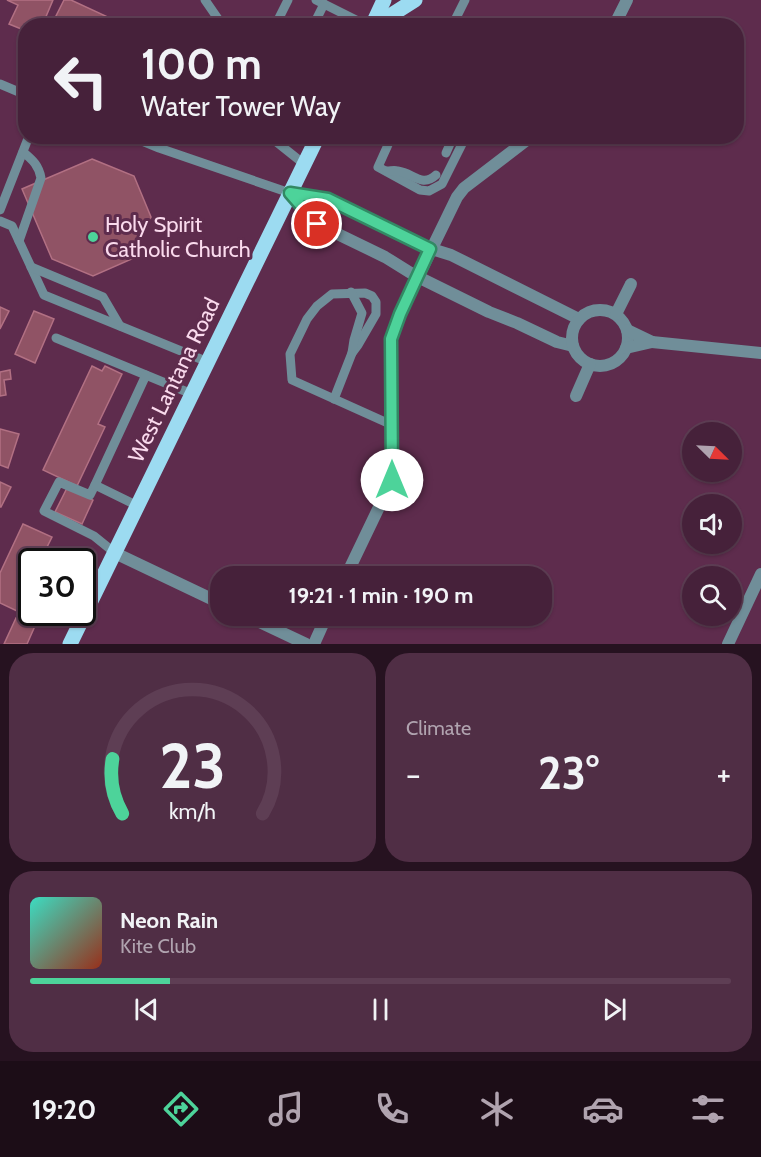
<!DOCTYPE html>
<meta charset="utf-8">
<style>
:root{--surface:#46213a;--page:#502e45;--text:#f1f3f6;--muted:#b0a3af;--line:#5e3e54;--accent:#4dd39a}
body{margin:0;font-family:Cabin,sans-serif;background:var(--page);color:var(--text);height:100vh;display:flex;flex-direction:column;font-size:22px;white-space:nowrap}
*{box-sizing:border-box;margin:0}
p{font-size:20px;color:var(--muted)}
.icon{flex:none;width:33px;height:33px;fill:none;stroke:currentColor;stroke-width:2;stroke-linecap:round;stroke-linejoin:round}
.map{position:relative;height:644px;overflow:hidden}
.drawer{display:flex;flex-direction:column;gap:9px;padding:9px;background:#261220;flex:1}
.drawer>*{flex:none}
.banner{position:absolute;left:18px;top:18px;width:726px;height:126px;border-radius:24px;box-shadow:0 2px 4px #0004,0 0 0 2px var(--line);background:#46213a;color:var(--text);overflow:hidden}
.needle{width:39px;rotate:114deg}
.buttons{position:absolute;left:682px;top:422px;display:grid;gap:12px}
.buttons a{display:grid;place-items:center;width:60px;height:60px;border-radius:50%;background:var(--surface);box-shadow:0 2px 4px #0004,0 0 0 2px var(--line);font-size:30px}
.speed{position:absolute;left:18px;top:548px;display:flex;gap:12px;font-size:30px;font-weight:700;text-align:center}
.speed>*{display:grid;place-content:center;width:78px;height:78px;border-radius:50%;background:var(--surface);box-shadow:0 2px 4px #0004,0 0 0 2px var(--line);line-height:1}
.speed .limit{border:3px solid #111;border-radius:9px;background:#fff;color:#111}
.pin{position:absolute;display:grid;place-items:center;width:51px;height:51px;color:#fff;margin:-26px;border:3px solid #fff;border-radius:50%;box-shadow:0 2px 6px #0007}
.me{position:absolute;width:66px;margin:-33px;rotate:0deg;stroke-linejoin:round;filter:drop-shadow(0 0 4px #0008)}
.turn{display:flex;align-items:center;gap:21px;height:126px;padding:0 24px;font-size:27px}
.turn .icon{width:78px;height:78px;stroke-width:2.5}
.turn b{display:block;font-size:42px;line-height:51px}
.big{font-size:45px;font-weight:700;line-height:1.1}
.drawer .card{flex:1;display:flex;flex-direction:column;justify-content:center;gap:9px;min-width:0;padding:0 21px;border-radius:24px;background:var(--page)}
.drawer .dial{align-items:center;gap:0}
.dial svg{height:156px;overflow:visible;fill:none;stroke:var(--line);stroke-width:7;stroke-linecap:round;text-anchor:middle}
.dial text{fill:var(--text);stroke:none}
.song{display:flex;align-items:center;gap:18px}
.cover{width:72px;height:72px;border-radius:9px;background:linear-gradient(135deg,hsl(170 70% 55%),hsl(10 70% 35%))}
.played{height:6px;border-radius:3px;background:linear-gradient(90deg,var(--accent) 20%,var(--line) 20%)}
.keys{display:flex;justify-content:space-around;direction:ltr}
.heat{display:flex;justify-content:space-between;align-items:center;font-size:33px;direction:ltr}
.drawer .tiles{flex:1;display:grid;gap:9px;grid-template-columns:1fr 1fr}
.card:last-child{grid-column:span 2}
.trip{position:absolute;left:210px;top:566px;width:342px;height:60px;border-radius:24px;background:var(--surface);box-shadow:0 2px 4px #0004,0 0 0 2px var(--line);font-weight:700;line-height:60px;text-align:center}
.tabs{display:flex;height:96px;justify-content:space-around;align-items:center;background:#1c0d17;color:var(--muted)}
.tabs .icon{width:42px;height:42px}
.tabs .on{color:var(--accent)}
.tabs b{font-size:27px;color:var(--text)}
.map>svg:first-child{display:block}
</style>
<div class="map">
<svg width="761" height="644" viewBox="0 0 761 644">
<rect width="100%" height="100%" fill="#5e2c4d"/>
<g fill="#905365" stroke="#b27083" stroke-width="1.5">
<path d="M7 0H53L42 26H26V31L9 24 18 5Z"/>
<path d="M64 0H71L110 18 106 26H62L64 22 55 18Z"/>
<path d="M475 18 489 26H471Z"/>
<rect x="122" y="22" width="42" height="4"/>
<path d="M92 159 134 176 151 217 134 258 93 276 52 259 22 189Z"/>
<path d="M0 307 9 311 0 329Z"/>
<path d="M34 311 54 319 35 363 15 354Z"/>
<path d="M92 366 102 371 105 366 122 374 98 424 105 427 77 486 43 470Z"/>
<path d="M10 370 11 379 4 380 6 395 0 396V372Z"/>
<path d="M0 429 19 434 8 468 0 465Z"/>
<path d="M0 482 11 487 1 507H0Z"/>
<path d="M67 488 93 500 82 524 55 512Z"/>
<path d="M23 524 52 537 40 561H32V580L17 611 0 603V573Z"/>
<path d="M16 618 35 626 27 644H4Z"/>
</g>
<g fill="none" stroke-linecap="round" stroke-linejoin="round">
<g stroke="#708e99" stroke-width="9">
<path d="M205 0 223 26"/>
<path d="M316 0 368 26"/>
<path d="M275 26 288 0"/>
<path d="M313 26 324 4"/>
<path d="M452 26 465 0"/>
<path d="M0 84 26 95"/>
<path d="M130 136 159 148 290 193"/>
<path d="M269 136 304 164"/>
<path d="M392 136 378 167 420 190 429 191 442 184 466 136"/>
<path d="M504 136 521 145"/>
<path d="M446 153 453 137 455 136"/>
<path d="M387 171C391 171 394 170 398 171 413 173 422 188 436 175"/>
<path d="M0 210 29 136"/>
<path d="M0 221 12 226 44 295 208 362"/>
<path d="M19 241 41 178C39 166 33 160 23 152"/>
<path d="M31 267 103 297 120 326"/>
<path d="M56 338 192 394"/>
<path d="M352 353 358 345 376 314V302L372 296 365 293 332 294 317 306 307 319 290 354 292 380 392 425"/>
<path d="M334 399 352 353 354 340 362 313 351 292"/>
<path d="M95 485 90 495 59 482 44 511 94 536 115 553"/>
<path d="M138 506 95 485 146 375"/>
</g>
<g stroke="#708e99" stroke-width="12">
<path d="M614 26 627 0"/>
<path d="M290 193 317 224 385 257 414 275 489 312 517 323 557 342 573 346"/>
<path d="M290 193 329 199 422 246 451 255 579 319"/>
<circle cx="600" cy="338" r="28"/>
<path d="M616 314 631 284"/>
<path d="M652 342 761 353"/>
<path d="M626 348 652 342 627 330"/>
<path d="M576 396 590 364"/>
<path d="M115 553 220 603"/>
<path d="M346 576 392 480 391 339 400 314 457 197 464 188 532 136"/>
<path d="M245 615 306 644"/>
<path d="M314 644 327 615"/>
<path d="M728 644 761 574"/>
</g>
<g stroke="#9cdbf1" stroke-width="15">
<path d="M372 26 384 0"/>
<path d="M374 26 415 0"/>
<path d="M70 644 318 136"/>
</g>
</g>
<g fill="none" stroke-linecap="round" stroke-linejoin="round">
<g stroke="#328964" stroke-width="15">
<path id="route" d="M317 224 290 193 328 199 430 249 400 314 391 339 392 480"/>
</g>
<use href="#route" stroke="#4dd39a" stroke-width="10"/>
</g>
<circle fill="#4dd39a" stroke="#5e2c4d" stroke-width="2" cx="93" cy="237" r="6"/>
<g text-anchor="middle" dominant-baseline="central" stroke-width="6" stroke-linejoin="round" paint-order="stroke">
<g font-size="22" fill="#fadaed" stroke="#5e2c4d" text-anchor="start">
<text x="105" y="224">Holy Spirit<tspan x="105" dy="25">Catholic Church</tspan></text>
</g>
<g font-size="22" fill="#fadaed" stroke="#5e2c4d">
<text transform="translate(174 380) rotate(-64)">West Lantana Road</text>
</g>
</g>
</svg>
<div class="buttons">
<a><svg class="needle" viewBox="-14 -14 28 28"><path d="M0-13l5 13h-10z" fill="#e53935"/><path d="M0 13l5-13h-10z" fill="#b0a3af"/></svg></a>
<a><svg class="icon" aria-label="sound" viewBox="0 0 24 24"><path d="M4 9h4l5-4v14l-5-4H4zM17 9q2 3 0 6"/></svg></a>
<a><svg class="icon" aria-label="search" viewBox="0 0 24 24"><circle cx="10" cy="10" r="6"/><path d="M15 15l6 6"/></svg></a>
</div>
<div class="speed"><div class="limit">30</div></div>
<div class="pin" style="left:317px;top:224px;background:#d93025"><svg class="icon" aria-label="arrive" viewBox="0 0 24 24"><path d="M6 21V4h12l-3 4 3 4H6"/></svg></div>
<svg class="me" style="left:392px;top:480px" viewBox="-20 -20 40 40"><circle r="19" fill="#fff"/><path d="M0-13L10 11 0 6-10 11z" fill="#4dd39a"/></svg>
<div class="trip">19:21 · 1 min · 190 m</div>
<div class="banner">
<div class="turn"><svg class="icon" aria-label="left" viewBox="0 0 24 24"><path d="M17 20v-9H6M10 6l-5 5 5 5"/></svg><div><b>100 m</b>Water Tower Way</div></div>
</div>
</div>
<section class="drawer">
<div class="tiles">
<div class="card dial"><svg viewBox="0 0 100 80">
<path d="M14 69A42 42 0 1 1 86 69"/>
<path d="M14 69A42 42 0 0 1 9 41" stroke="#4dd39a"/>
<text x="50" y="56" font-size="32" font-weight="700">23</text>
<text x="50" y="72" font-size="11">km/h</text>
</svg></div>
<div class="card"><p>Climate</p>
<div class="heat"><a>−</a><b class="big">23°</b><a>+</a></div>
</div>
<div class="card">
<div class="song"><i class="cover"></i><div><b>Neon Rain</b><p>Kite Club</p></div></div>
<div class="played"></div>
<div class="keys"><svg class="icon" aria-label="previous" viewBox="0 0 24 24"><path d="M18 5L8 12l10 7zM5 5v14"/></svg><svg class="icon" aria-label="pause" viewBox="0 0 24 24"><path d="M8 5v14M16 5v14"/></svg><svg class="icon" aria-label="next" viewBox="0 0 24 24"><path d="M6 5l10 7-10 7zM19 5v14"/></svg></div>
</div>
</div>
</section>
<nav class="tabs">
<b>19:20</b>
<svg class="icon on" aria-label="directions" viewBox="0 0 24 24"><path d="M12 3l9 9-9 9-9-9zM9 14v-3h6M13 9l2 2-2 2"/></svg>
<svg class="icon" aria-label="music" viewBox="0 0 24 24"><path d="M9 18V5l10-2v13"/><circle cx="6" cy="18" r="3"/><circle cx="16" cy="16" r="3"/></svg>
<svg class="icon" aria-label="phone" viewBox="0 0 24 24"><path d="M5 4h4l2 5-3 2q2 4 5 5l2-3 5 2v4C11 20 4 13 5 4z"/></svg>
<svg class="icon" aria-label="climate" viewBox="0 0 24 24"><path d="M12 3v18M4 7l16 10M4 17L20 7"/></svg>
<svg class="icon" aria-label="car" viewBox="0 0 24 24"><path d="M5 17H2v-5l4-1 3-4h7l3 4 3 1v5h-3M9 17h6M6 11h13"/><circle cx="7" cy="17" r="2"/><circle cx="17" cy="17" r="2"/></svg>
<svg class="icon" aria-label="filters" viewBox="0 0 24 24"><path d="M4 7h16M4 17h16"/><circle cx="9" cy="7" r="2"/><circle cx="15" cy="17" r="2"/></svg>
</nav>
